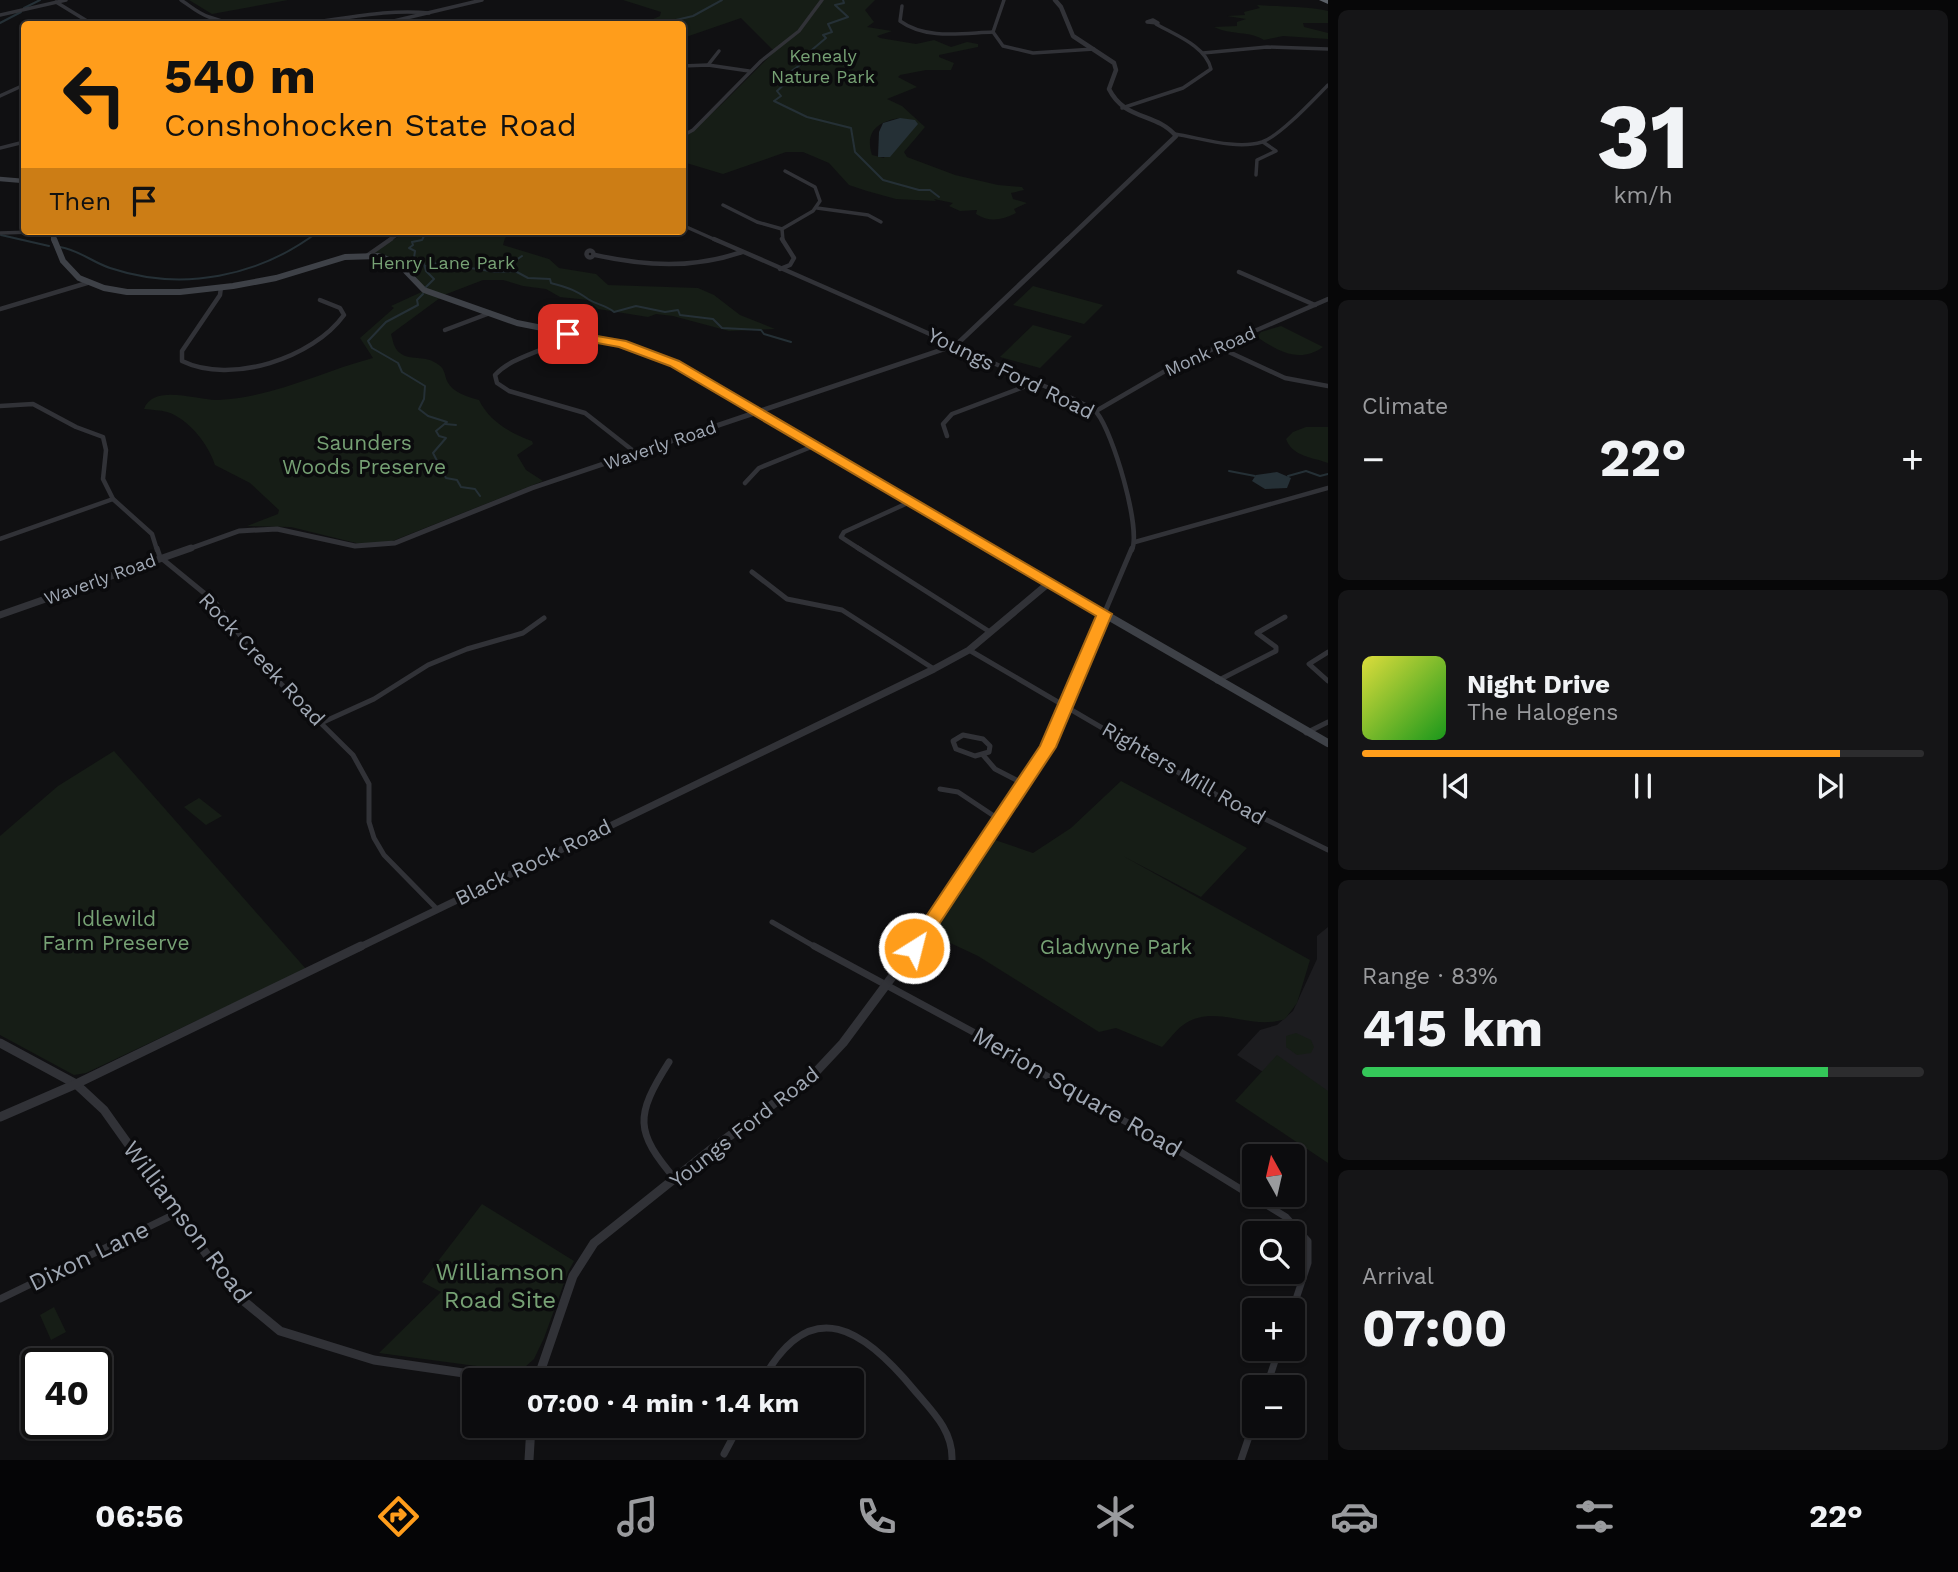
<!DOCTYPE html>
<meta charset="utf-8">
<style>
:root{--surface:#0c0c0e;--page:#151517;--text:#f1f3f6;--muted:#9a9b9e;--line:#2c2c2e;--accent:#ff9d1b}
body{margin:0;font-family:"Work Sans",sans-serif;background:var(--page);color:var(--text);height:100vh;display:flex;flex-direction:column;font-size:26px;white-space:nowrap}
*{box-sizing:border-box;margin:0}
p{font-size:23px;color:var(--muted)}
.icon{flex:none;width:38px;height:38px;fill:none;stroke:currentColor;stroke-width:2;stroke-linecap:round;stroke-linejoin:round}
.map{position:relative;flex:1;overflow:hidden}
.panel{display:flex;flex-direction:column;gap:10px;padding:10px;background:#070708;width:630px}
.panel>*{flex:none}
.banner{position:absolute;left:21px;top:21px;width:665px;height:214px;border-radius:7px;box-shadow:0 2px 5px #0004,0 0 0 2px var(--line);background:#ff9d1b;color:#111;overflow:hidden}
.needle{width:46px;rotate:352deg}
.tools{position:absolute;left:1242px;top:1144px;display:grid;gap:14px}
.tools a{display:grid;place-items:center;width:63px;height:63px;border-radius:7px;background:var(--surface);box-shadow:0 2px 5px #0004,0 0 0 2px var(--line);font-size:35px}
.speed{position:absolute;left:21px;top:1348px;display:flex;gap:14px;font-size:35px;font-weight:700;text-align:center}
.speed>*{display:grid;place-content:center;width:91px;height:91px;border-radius:50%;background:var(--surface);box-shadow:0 2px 5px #0004,0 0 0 2px var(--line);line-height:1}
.speed .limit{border:4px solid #111;border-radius:10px;background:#fff;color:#111}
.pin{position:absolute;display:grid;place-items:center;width:60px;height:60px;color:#fff;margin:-30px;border-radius:14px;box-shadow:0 4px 10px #0006}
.me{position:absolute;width:77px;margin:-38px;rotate:36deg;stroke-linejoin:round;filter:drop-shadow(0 0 5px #0008)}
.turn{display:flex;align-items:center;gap:24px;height:147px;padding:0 28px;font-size:32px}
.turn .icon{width:91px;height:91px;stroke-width:2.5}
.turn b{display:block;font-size:49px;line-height:60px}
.then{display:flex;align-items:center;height:66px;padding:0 28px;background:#0003;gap:14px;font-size:26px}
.big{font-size:52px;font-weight:700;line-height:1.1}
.panel .card{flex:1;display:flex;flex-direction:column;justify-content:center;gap:10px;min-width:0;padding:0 24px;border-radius:10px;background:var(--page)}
.panel .dial{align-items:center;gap:0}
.dial b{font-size:91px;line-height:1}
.song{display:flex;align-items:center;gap:21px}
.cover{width:84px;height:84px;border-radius:10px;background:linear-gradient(135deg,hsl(60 70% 55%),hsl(120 70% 35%))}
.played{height:7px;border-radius:4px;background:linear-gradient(90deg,var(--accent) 85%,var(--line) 85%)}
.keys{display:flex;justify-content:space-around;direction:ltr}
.heat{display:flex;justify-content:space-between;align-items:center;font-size:38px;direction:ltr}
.charge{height:10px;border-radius:5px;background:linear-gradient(90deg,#34c759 83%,var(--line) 0)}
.trip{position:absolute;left:462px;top:1368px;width:402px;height:70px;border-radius:7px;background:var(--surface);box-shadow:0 2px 5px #0004,0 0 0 2px var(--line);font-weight:700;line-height:70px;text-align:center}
.tab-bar{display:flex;height:112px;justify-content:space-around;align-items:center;background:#050506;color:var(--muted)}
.tab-bar .icon{width:49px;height:49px}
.tab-bar .on{color:var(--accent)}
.tab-bar b{font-size:32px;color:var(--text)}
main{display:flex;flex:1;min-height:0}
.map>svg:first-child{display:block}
</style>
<main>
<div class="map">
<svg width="1328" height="1460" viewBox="0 0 1328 1460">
<rect width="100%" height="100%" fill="#101012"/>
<path fill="#1c1c1f" d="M1328 927V1115L1237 1055 1260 1030 1277 1025 1293 1011 1317 959V936Z"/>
<g fill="#161d16" fill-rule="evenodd">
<path d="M189 0H288L212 14Z"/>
<path d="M623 0H875L865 10 874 22 867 27 892 31 877 36 880 38 916 44 934 40 951 47 967 42 978 44V47L939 55V57L954 63 951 70H926L900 75 898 77 917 87 887 99 902 106 925 127 904 152 907 157 955 175 998 185 1022 187 1024 190 1011 193 1013 199 1027 203 1014 209 1016 213C1002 220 990 223 976 214L977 210 960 211 949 206 953 203 934 199 936 201 896 199 867 191 849 185 829 163 803 152H786L723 174 683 162V139L723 103 777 49H772L741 18 683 38 682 24H642L660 16 661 12ZM900 118 884 158 872 155C864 130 880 121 900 118Z"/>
<path d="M1257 5C1281 7 1305 6 1328 11V23H1303L1304 27 1328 33V39L1283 36 1264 40C1251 31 1230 35 1214 27L1237 26V22L1246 19 1227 16 1245 15 1244 12 1260 8Z"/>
<path d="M408 231H516L505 238 503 245 549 259 559 268 596 274 608 285 698 288 714 295 740 315 775 329 729 331 673 316 656 314 648 317 598 309 588 300 560 297 546 289 523 286 503 280H483L444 295 391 334C393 341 394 349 400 353 410 361 424 355 436 363 445 368 444 373 447 381 452 392 467 397 479 400 489 421 510 433 532 441L533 444 517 455 526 470 543 481 390 542 360 544 291 527 247 526 278 514 279 510 250 483 215 465C209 445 188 418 167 412 160 410 152 410 144 409 154 383 198 401 218 400 272 398 323 371 373 358L360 338 394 308 391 306 428 289C418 284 416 275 408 268 398 260 383 257 371 253Z"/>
<path d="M1033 286 1103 305 1084 324 1013 305Z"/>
<path d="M1033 325 1072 336 1040 368 1000 357Z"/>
<path d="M1281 326 1323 347C1299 364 1278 351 1257 337L1261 332Z"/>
<path d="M1306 427H1328V463C1312 457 1293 457 1286 439L1293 432Z"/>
<path d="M114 751 306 969 86 1073 74 1075 0 1035V836L58 786Z"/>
<path d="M1121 781 1247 848 1201 897 1123 856 1310 960 1297 1003 1285 1019C1251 1031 1217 1004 1186 1023 1177 1028 1170 1039 1162 1047L1116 1028 1099 1032 978 956 929 933 995 840 1033 853 1071 828Z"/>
<path d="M199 798 222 816 206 825 184 807Z"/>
<path d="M1296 1033 1311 1040 1314 1047 1311 1053 1297 1055 1286 1047V1036Z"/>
<path d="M1277 1055 1328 1091V1163L1235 1101Z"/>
<path d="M482 1204 574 1261 568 1272 544 1338 534 1359 525 1367 514 1371 379 1353 441 1292 422 1282Z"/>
<path d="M54 1307 66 1332 51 1340 40 1315Z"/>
</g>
<g fill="#253036">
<path d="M900 118 915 120 918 124 890 157H878L879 132 883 123Z"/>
<path d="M1277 472 1291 478 1287 488 1265 489 1252 481 1256 475Z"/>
</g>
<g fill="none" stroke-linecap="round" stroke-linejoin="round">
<g stroke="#253036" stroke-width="2">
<path d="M843 0 844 3 835 5 848 17 828 24 832 32 823 35 826 38 807 54V57L802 58 800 65 790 72 788 81 777 91 781 96 774 101 807 117 851 128 855 152 883 180 919 190H930L939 197"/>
<path d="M24 8 40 0"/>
<path d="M0 23 21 12"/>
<path d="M659 24 693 16 722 0"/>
<path d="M1 235 49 246"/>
<path d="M60 247C79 250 92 262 110 268 182 292 259 277 319 231"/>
<path d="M426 266 437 263 497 272 515 271 528 278 550 279 551 283C568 288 574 289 588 299 597 305 606 305 614 312L636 306 665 312 678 310 680 315 713 319 722 328 761 330 764 334 791 342"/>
<path d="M496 269H503L522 256"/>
<path d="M426 287 434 279 426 271 423 261 414 258 415 251 409 248 413 245 412 242 422 240 425 234 446 231"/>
<path d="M423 294 417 300 418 305 386 322 368 341 372 348 398 363 402 372 425 386 424 399 419 409 428 416 447 422 436 431 439 436 446 438 433 453 446 478 457 480 461 487 475 489 480 496"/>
<path d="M445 424 456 425"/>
<path d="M1229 471 1255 476"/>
<path d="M1288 476 1306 471 1320 476 1328 474"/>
</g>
<g stroke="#313237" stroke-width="3.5">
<path d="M181 0C190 6 199 14 209 17 279 43 357 5 429 13"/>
<path d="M1004 0 993 32 1003 46 1033 53 1094 49"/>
<path d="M56 2 92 24"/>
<path d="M902 6 900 21C926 40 963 33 993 32"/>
<path d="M0 15 66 0"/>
<path d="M1153 20 1158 23 1147 22Z"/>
<path d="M381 24 482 0"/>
<path d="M1203 53 1267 47 1328 49"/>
<path d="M708 65 719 51"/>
<path d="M682 66 708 65 749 71"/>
<path d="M0 96 24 85"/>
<path d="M1122 108 1183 88 1211 69C1206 46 1175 35 1156 24"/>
<path d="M1175 134C1201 138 1236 150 1262 142 1280 136 1314 99 1328 85"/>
<path d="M682 136 693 130 761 61 799 31 822 0"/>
<path d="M0 148 24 142"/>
<path d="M1256 175 1257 160 1276 151 1263 142"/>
<path d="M723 205 757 222 782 229"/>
<path d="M817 208 868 215 881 222"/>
<path d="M682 225 718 241"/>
<path d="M0 233 66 231"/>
<path d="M388 241 402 231"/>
<path d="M783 241 782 229 813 211 820 201 815 187 785 171"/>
</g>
<g stroke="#313237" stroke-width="4.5">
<path d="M714 239C820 285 926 331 1030 380 1044 386 1090 404 1097 413 1113 433 1141 527 1132 550"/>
<circle cx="590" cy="254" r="3.5"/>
<path d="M368 255 391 239"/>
<path d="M595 255C646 266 692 269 742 252"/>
<path d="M780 269 790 265 794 258 782 239"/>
<path d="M1239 272 1315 305"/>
<path d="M221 287 220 295 182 351V361C231 385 313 358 344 315L340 308 320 300"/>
<path d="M0 309 87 283"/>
<path d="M445 330 490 313"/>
<path d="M568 334C546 353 515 354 495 375L497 383 509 391 585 413 636 453"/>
<path d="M1218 347 1285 378 1328 386"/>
<path d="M0 406 33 404 76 427 103 437 106 450 103 479 113 499 152 534 157 550"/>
<path d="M1096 411 1172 367 1328 299"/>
<path d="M947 436 943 424 952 414 1037 382"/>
<path d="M745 483 759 468 816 445"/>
<path d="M0 539 113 499"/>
<path d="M1135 542 1328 488"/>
<path d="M861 550 841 537 844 532 912 501"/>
</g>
<g stroke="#313237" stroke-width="5">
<path d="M157 548 160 557 215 602 263 666 353 755 369 784V822L374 838 384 855 436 908"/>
<path d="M858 548 990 632"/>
<path d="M752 572 787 599 842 610 934 669"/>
<path d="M1104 614 1132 548"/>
<path d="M969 650 1222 798 1328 850"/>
<path d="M1328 652 1309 664 1328 681"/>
<path d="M1217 681 1276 651V647L1257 633 1285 617"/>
<path d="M321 723 374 699 428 665 467 649 523 633 544 618"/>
<path d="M1306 733 1328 722"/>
<path d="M963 735 983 739 990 746 989 752 975 756 956 749 953 741Z"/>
<path d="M983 755 995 769 1024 784"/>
<path d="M940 789 958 792 1000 820"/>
<path d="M772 922 817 948"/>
</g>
<g stroke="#313237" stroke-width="7">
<path d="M814 946 975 1033 1109 1113 1161 1140 1286 1217 1308 1241V1263L1292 1311"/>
<path d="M669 1062C635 1116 634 1131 676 1180"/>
<path d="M0 1299 177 1213"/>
<path d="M762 1381C811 1291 865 1330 915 1391 933 1412 953 1431 952 1460"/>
<path d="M1266 1388 1279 1349"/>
<path d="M724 1454 739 1426"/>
<path d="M1241 1460 1255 1419"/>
</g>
<path stroke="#313237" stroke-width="4.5" d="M1055 0 1061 7 1073 36 1114 63 1116 70 1109 89C1125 121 1156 112 1176 136L1066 241"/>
<path stroke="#313237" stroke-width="5" d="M186 550 239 531 277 529 355 546 395 543 532 488 956 345 1068 239"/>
<g stroke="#313237" stroke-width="7">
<path d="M0 615 191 548"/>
<path d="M358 948 934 669 969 650 1050 582"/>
<path d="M914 948 1048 747 1068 706 1104 614"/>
</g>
<g stroke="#313237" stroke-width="9">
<path d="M0 1043 76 1084 104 1110 234 1293 280 1331 374 1360 519 1381"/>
<path d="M0 1117 76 1084 361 946"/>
<path d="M537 1381 573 1276 594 1243 709 1151 813 1075 843 1043 915 946"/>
<path d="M529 1460 531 1426"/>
</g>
<g stroke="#3e4147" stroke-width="4.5">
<path d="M0 179 24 181"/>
<path d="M52 231 54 241"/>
</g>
<path stroke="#3e4147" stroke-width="6" d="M54 239 63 261 79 278 104 288 127 292H180L233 286 276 278 345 257 379 256 399 264 424 290 517 323 613 342 668 360 993 550"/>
<path stroke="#3e4147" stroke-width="8" d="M990 548 1328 743"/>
<path fill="#5c6168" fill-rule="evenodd" d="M1319 0H1328V4Z"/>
</g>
<path fill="#ff9d1b" stroke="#a66612" stroke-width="2" d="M568 331 626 341 679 361 1112 614 1056 747 920 953H908L905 948 1040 746 1096 616 670 366 619 347 564 337V332Z"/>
<g text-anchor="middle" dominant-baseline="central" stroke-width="7" stroke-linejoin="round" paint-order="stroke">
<g font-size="18" fill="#76a174" stroke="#0b0b0d">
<text x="823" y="55">Kenealy<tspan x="823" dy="21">Nature Park</tspan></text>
<text x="443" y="262">Henry Lane Park</text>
</g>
<g font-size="18" fill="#a0a8b4" stroke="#0b0b0d">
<text transform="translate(1210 351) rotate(-24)">Monk Road</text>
<text transform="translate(660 445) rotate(-19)">Waverly Road</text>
<text transform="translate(100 579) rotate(-20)">Waverly Road</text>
</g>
<g font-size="21" fill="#a0a8b4" stroke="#0b0b0d">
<text transform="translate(1011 373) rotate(26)">Youngs Ford Road</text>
<text transform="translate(262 659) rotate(47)">Rock Creek Road</text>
<text transform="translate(1184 773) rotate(30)">Righters Mill Road</text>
<text transform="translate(533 862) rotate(-26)">Black Rock Road</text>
<text transform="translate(744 1127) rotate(-38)">Youngs Ford Road</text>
</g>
<g font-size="21" fill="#76a174" stroke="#0b0b0d">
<text x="364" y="442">Saunders<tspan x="364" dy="24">Woods Preserve</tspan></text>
<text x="116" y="918">Idlewild<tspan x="116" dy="24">Farm Preserve</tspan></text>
<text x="1116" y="946">Gladwyne Park</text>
</g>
<g font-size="24" fill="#a0a8b4" stroke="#0b0b0d">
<text transform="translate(1077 1092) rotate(30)">Merion Square Road</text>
<text transform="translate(187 1222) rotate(53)">Williamson Road</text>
<text transform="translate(89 1256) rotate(-26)">Dixon Lane</text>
</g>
<g font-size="24" fill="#76a174" stroke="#0b0b0d">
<text x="500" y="1272">Williamson<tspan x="500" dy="28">Road Site</tspan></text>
</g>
</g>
</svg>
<div class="tools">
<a><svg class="needle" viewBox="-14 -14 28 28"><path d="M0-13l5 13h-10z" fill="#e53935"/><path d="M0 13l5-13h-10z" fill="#9a9b9e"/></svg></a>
<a><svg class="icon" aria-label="search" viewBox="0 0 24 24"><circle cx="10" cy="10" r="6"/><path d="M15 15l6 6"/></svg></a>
<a>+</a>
<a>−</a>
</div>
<div class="speed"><div class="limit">40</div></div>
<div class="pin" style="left:568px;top:334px;background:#d93025"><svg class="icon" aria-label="arrive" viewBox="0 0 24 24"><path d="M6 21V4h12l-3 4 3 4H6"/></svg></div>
<svg class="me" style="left:914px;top:948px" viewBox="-20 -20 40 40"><circle r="17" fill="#ff9d1b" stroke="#fff" stroke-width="3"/><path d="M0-11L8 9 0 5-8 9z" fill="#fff"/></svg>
<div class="trip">07:00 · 4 min · 1.4 km</div>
<div class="banner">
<div class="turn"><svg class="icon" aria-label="left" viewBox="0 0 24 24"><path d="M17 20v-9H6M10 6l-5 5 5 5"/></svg><div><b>540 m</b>Conshohocken State Road</div></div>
<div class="then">Then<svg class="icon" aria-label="arrive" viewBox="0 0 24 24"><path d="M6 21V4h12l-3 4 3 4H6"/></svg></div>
</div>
</div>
<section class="panel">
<div class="card dial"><b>31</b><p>km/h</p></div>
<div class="card"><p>Climate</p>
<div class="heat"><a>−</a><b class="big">22°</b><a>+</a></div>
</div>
<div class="card">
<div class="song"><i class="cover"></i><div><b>Night Drive</b><p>The Halogens</p></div></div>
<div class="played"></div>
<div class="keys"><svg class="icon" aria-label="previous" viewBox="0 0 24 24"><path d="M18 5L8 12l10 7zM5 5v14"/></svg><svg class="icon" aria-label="pause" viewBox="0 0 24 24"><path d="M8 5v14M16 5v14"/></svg><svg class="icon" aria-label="next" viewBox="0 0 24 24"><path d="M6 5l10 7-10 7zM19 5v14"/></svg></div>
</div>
<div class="card"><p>Range · 83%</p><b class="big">415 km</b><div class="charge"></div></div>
<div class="card"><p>Arrival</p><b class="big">07:00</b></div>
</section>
</main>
<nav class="tab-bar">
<b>06:56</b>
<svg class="icon on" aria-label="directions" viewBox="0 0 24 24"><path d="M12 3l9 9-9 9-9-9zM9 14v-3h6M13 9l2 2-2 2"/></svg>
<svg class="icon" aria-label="music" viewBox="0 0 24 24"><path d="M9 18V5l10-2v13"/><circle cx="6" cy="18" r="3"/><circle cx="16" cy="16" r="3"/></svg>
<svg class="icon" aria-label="phone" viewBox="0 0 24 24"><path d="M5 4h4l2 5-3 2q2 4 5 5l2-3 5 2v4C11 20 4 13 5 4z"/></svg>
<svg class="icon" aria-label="climate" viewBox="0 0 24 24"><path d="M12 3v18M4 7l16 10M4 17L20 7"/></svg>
<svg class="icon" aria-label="car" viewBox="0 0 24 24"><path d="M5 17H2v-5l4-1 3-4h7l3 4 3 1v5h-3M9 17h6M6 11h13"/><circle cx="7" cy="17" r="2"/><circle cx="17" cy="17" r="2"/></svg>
<svg class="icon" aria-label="filters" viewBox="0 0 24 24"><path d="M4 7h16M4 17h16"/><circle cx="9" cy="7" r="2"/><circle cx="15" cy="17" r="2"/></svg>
<b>22°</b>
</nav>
